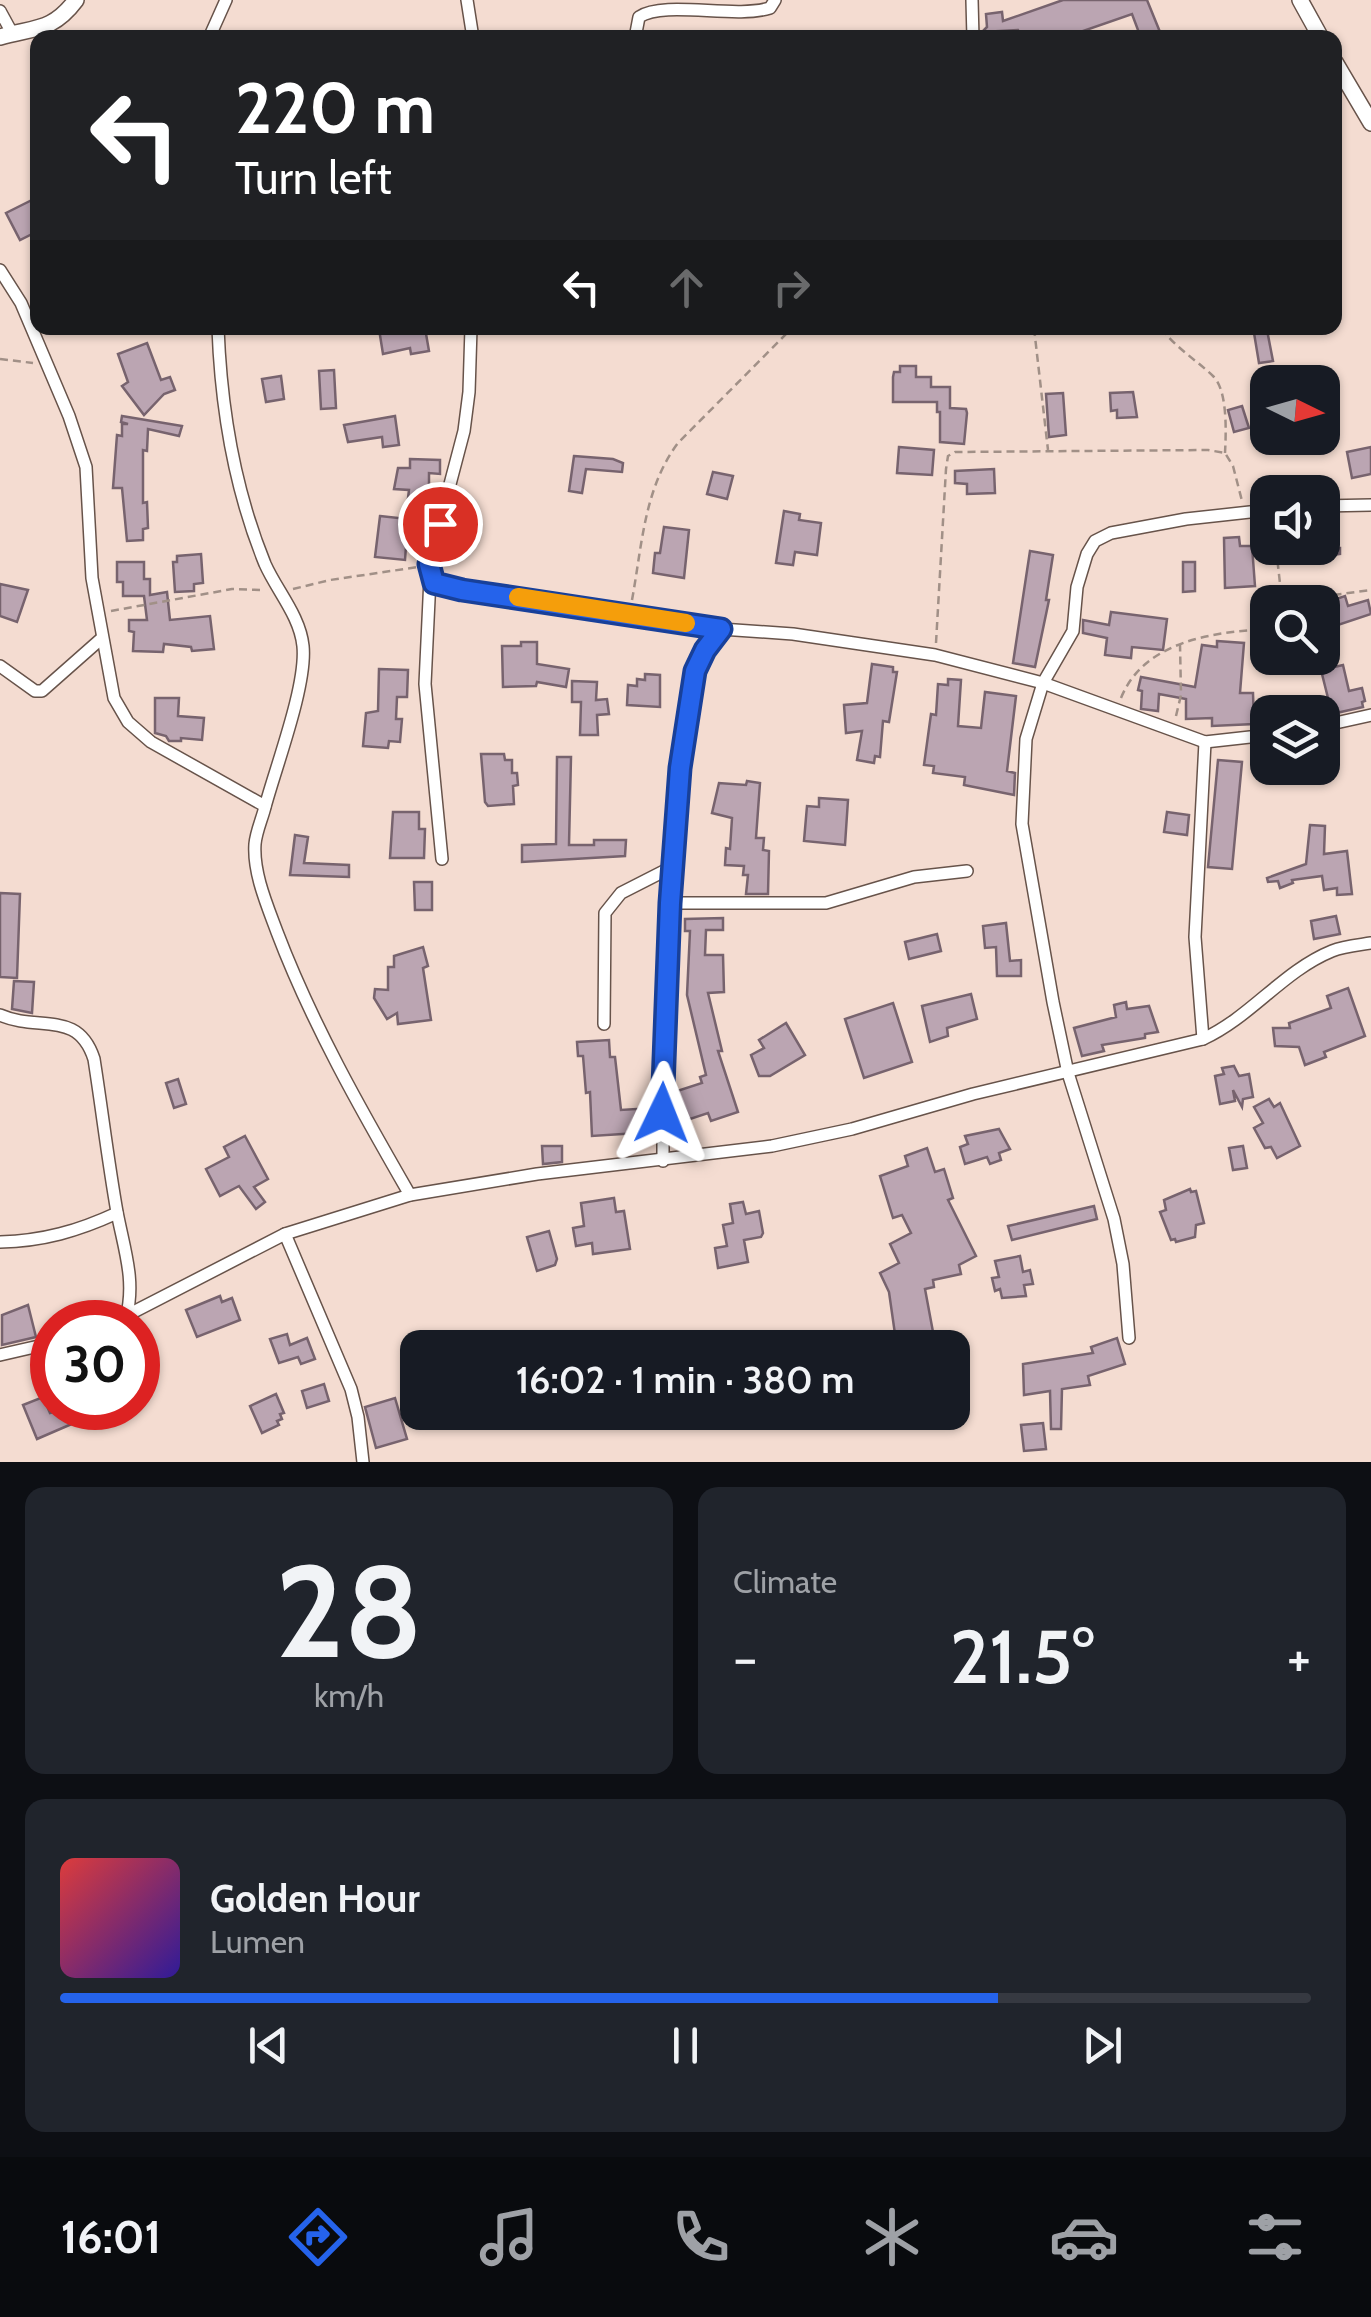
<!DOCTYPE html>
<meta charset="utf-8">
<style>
:root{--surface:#171b24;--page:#20242c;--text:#f1f3f6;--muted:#9ea1a6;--line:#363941;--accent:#2563eb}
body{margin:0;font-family:Cabin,sans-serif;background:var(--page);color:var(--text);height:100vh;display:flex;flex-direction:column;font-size:38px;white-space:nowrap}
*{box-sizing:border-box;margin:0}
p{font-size:32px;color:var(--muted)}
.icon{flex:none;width:55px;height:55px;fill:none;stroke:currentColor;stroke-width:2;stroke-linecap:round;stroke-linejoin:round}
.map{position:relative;height:1462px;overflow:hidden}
.panel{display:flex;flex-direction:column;gap:25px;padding:25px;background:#0d0f14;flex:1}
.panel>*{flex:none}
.guide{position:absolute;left:30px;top:30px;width:1312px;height:305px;border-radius:20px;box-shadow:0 2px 8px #0004;background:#202124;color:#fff;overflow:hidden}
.needle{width:65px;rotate:95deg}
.buttons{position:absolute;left:1250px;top:365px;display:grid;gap:20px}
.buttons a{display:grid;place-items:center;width:90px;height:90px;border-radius:20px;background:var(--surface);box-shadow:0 2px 8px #0004;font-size:50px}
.speed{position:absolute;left:30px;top:1300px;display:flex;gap:20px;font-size:50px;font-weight:700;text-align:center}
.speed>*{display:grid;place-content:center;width:130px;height:130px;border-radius:50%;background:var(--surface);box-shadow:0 2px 8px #0004;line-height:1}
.speed .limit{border:15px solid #d22;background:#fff;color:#111}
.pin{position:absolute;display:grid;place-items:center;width:85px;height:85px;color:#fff;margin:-42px;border:5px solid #fff;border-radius:50%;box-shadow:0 2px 10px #0007}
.me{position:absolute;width:110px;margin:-55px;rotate:2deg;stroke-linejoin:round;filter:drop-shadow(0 0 8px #0008)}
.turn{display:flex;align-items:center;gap:35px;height:210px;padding:0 40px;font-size:45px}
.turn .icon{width:130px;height:130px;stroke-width:2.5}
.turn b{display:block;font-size:70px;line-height:85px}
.lanes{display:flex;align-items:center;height:95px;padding:0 40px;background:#0003;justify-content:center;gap:50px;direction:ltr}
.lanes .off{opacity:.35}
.big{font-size:75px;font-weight:600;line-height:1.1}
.panel .tile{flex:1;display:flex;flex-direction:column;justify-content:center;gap:15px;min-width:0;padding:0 35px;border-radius:20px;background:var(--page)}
.panel .dial{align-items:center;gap:0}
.dial b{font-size:130px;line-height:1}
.song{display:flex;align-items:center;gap:30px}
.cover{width:120px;height:120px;border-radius:15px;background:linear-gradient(135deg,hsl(0 70% 55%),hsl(250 70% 35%))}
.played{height:10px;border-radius:5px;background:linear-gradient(90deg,var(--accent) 75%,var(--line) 75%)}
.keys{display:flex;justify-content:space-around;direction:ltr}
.heat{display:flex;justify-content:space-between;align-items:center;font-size:55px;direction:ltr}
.panel .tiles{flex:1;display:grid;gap:25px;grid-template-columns:1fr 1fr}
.tile:last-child{grid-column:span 2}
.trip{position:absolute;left:400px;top:1330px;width:570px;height:100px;border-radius:20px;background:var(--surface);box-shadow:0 2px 8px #0004;font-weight:600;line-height:100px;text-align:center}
.menu{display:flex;height:160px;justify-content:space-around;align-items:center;background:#090b0e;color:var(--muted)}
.menu .icon{width:70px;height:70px}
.menu .selected{color:var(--accent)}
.menu b{font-size:45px;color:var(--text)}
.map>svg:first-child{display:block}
</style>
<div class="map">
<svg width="1371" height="1462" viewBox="0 0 1371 1462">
<rect width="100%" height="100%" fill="#f4dcd1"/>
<g fill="#bba5b2" stroke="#77636e" stroke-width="2.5">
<path d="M1063 0H1147L1160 32 1141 38 1132 14 1063 38H1021L1018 30 982 32 987 27 986 14 1002 12 1003 21Z"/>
<path d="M38 197V231L20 240 6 213Z"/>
<path d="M387 328H425L429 351 411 354 410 348 383 354 379 329Z"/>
<path d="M1267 330 1273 361 1259 363 1254 333Z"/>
<path d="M147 343 161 380 170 377 175 390 164 394 144 415 122 386 128 382 118 354Z"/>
<path d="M900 366H916V377H931V387H950V408L966 409 967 413 964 444 940 442V412H937V402H893V377L894 372H900Z"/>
<path d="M334 370 336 408 321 409 319 371Z"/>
<path d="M281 376 284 399 266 402 262 379Z"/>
<path d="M1133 392 1137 417 1117 418V410L1111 411 1110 393Z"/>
<path d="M1063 393 1066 435 1049 437 1046 394Z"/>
<path d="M1242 406 1249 428 1234 432 1228 410Z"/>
<path d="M122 416 182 426 179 436 148 429 147 451 143 450V503L147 502 148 528 143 529V540L127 541 122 488H113L117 435 122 436V424H128L121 422Z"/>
<path d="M395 416 399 445 383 447 382 437 348 442 344 425Z"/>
<path d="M899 447 934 450 932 475 897 473Z"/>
<path d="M1371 447V474L1352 478 1347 452Z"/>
<path d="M574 456 613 459 623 463 622 472 586 469 582 493 569 491Z"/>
<path d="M410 459 440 460V474L429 473V498H408L409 490 394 489 398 468H410Z"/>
<path d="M994 469 995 493 967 494V484L955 483V471Z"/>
<path d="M713 472 733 476 727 499 707 494Z"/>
<path d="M784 511 800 514 799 520 821 523 817 555 795 552 793 565 776 563Z"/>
<path d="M380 516 408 519 405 560 375 557Z"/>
<path d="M664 527 689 530 684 578 653 573 655 553H660Z"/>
<path d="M1239 537 1240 546H1252L1255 586 1225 588 1224 538Z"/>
<path d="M1292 548H1340V554L1294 561Z"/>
<path d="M1030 551 1053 555 1046 600H1049L1035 667 1013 663Z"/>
<path d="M201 554 203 583 194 584V591L175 592 173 562H177V556Z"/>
<path d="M117 562H144V579H150V595L167 592 170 620 210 616 214 649 192 651 191 647 164 644 163 652 133 651 134 632 129 631V620H147L144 596H123V582H117Z"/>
<path d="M1183 562H1195V591L1183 592Z"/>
<path d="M0 584 28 590 17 622 0 616Z"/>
<path d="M1345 596 1348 606 1368 600 1371 614 1332 627 1324 603Z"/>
<path d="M1111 612 1167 619 1163 650 1132 647 1131 658 1105 655 1107 638 1083 633V620L1109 625Z"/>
<path d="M1217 641 1244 643 1240 693H1253L1254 724 1212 726V718L1186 719V699L1159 694 1158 711 1141 709 1142 691 1138 690 1141 677 1195 687 1202 645 1217 647Z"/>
<path d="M521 642H537V664L569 669 566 687 537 682 536 686 503 687 502 646H521Z"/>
<path d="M872 664 893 667V672H897L889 722 883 721 880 757 875 756 874 763 857 760 862 731 846 733 844 705 867 703Z"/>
<path d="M1343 665 1349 691 1362 688 1365 701 1362 702 1363 707 1332 714 1321 670Z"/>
<path d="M379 669 408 670 407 697H397L396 719H402L400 742 389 741 388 748 363 746 366 713 378 711Z"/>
<path d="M645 674 660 675V707L627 705 628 685 637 686V679L645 680Z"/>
<path d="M948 679 961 680 958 726 981 728 985 692 1016 696 1007 771 1015 773 1014 795 964 785 965 777 933 773 934 766 924 765 931 714 936 715 938 684 948 685Z"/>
<path d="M572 681 597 682 596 700 607 699 609 714 597 715 598 735H580L581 702H572Z"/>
<path d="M155 698H179L178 716 204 718 202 740 181 738V741H169L166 736 155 733Z"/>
<path d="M481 754H504L505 760H512V773H517L518 785 513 786 514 804 488 806 485 802Z"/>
<path d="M557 757H571L569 845H594V840H626L625 856 522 862V845L556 844Z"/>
<path d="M1218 760 1242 762 1232 869 1208 867Z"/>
<path d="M747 781 760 783 756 838H764L763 850 769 851 768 894H746L748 875H743L744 866 725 865 726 848 730 849 732 818 712 813 719 783 746 785Z"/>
<path d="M819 798 848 800 845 845 804 841 807 806 819 807Z"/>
<path d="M393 812H419V829H425L424 858H390Z"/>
<path d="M1167 812 1189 815 1187 835 1164 832Z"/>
<path d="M1310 825 1325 826 1324 854 1347 851 1352 894 1337 895V888L1324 890 1322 876 1292 880 1293 883 1280 888 1278 881 1268 882 1267 878 1306 864Z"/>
<path d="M295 835 308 837 304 863 349 865V877L290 875Z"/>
<path d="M414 882H432V910H415Z"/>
<path d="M0 893 20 894 17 978 0 977Z"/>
<path d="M1336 916 1340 934 1314 939 1311 921Z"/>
<path d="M723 918V930H706L705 955H723L724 992 708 993 722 1051H718L738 1112 711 1121 708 1113 684 1121 674 1092 702 1083 700 1077 706 1075 687 995 690 931H685V919Z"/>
<path d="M1006 923 1010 961 1021 960V976H997L996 947 985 948 983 926Z"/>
<path d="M937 934 941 951 909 959 905 942Z"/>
<path d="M423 947 428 966 423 968 431 1020 398 1024 397 1013 387 1019 374 998 375 989 388 990V967H394V956Z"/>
<path d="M14 981 34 982 32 1013 12 1009Z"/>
<path d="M1348 988 1365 1036 1324 1052 1326 1057 1305 1065 1299 1047 1275 1046 1273 1028H1290L1289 1023 1331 1008 1327 996Z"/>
<path d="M971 994 977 1019 947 1028 948 1036 930 1042 922 1006Z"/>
<path d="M1126 1002 1127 1009 1149 1006 1158 1032 1145 1034V1038L1102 1045 1104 1051 1082 1056 1074 1028 1116 1017 1114 1005Z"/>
<path d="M893 1003 912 1062 864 1078 845 1019Z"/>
<path d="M786 1023 805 1055 770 1076H759L751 1055 764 1048 759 1040Z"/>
<path d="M609 1040 610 1057H615L621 1110 652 1108 653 1132 592 1136 590 1092 586 1093 583 1056H578L577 1042Z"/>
<path d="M1234 1066 1239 1076 1249 1074 1253 1097 1243 1099 1242 1107 1233 1090 1235 1101 1220 1104 1215 1076 1224 1074 1222 1068Z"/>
<path d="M178 1079 186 1104 174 1108 166 1083Z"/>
<path d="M1269 1099 1274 1107 1280 1103 1300 1146 1277 1158 1271 1147 1265 1148 1254 1128 1263 1123 1254 1107Z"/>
<path d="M999 1129 1010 1149 999 1153 1001 1160 990 1164 987 1157 965 1164 960 1147 968 1144 965 1136Z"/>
<path d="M245 1136 268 1179 254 1187 265 1202 256 1209 239 1186 220 1196 206 1169 229 1157 224 1147Z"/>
<path d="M542 1146H562V1162L543 1164Z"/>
<path d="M1243 1146 1247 1168 1233 1170 1229 1148Z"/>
<path d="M927 1148 935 1172 944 1169 953 1198 948 1200 976 1256 959 1265 961 1274 933 1280 934 1287 925 1289 936 1348H897L889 1292 880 1273 899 1263 890 1244 911 1233 902 1215 893 1218 880 1176 908 1166 905 1156Z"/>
<path d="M1190 1189 1191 1192 1196 1191 1204 1223 1196 1225 1195 1237 1176 1242 1175 1239 1171 1240 1160 1212 1166 1210 1164 1200Z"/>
<path d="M614 1198 616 1212 624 1211 630 1249 593 1254 592 1243 576 1246 573 1228 584 1226 581 1203Z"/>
<path d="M743 1202 746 1214 759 1211 763 1233 761 1237 744 1240 748 1262 718 1268 715 1248 727 1246 723 1225 733 1223 730 1204Z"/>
<path d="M1094 1206 1097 1219 1012 1240 1008 1226Z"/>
<path d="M549 1231 557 1259 555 1265 537 1271 527 1237Z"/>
<path d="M1020 1256 1023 1272 1030 1270 1033 1284 1024 1285 1026 1296 1002 1298 1000 1289 995 1291 992 1278 999 1277 995 1261Z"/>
<path d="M220 1296 222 1302 232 1298 240 1320 197 1337 186 1310Z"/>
<path d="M28 1305 36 1337 2 1345V1315Z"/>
<path d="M287 1334 290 1345 307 1338 315 1359 301 1364 298 1357 279 1363 270 1339Z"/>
<path d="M1117 1338 1125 1364 1088 1376 1090 1385 1062 1389 1061 1429H1051L1050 1391 1024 1395 1023 1364 1093 1353 1091 1347Z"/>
<path d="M324 1384 329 1401 307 1408 302 1391Z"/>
<path d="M276 1394 284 1413 280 1414 282 1419 277 1421 279 1425 262 1433 250 1406Z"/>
<path d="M43 1397 50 1413 68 1408 74 1423 37 1439 23 1405Z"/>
<path d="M395 1398 407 1439 376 1448 365 1407Z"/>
<path d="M1043 1423 1046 1449 1024 1451 1021 1425Z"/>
</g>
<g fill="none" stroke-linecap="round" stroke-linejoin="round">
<g stroke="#67534a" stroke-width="14">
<g id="street">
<path d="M467 0 473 38"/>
<path d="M972 0 973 38"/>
<path d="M0 11 12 33"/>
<path d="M209 38 226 0"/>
<path d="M635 38 639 17C665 0 734 19 770 8L775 0"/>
<path d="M0 270 21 303 69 416 86 467 92 578 114 698 128 722 151 742 265 806"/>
<path d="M218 328C221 409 234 488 265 564 277 591 300 616 303 646 307 685 276 766 265 807 262 819 256 832 255 844 253 873 267 905 277 932 312 1024 361 1110 410 1195"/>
<path d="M471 328 469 392 464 431 429 564 434 583 462 590 721 629 793 634 935 655 1043 683 1205 742 1268 735"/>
<path d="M1322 506 1371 505"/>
<path d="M430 578 425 684 442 859"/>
<path d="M0 666 35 691H42L102 638"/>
<path d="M1322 726 1371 715"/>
<path d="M670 903H826L914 877 967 871"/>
<path d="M0 1015C38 1032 78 1009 94 1059 102 1110 108 1161 117 1212 124 1249 136 1281 126 1318"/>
<path d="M604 1024 605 913 621 893 672 867"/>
<path d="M1203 1039 1195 937 1205 742"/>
<path d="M663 1161V1048L676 802 695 671 705 650 721 629"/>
<path d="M285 1234 351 1389 358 1417 363 1462"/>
<path d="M0 1242C43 1241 78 1231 117 1213"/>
<path d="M114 1322 285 1234 410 1195 537 1174 772 1146 852 1129 973 1094 1203 1039C1251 1017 1283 971 1332 951 1344 946 1359 945 1371 943"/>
<path d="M1129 1338 1123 1264 1114 1219 1068 1073 1053 1002 1022 824 1026 739 1043 683 1073 631 1077 587 1087 554 1095 541 1111 533 1186 519 1268 510"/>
<path d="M0 1355 52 1343"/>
</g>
</g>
<g stroke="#67534a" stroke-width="18">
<g id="secondary">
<path d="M1300 0 1321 38"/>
<path d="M0 37C34 27 52 32 76 0"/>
<path d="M1335 62 1371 123"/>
</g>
</g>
<g stroke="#a19087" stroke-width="2.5" stroke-dasharray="8 5" stroke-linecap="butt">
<path d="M1034 328 1048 450"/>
<path d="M1161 328C1176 348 1195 359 1213 376 1228 390 1226 434 1225 453"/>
<path d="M0 359 33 363"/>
<path d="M1276 548 1282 601"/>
<path d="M293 589 330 580 418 567"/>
<path d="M632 600C642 546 644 488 678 443L792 328"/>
<path d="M1282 602 1371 590"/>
<path d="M111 611 232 589 261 590"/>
<path d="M936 643 946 469 948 456 955 452 1208 450 1225 453 1233 466 1242 501"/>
<path d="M1121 698C1144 641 1213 632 1268 629"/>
<path d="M1176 716 1181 695 1180 644"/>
</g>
<use href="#street" stroke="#fff" stroke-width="11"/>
<use href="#secondary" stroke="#fff" stroke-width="15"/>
</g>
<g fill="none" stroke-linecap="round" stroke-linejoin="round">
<g stroke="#184099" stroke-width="25">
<path id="route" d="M440 524 429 564 434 583 462 590 721 629 705 650 695 671 680 768 670 903 662 1113"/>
</g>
<use href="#route" stroke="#2563eb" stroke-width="18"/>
<path stroke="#f59e0b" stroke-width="18" d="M518 597 686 623"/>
</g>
</svg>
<div class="buttons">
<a><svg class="needle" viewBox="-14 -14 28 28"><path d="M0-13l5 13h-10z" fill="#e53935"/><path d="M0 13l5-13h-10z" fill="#9ea1a6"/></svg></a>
<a><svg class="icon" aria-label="sound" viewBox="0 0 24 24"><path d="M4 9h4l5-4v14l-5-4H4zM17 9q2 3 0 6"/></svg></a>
<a><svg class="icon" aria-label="search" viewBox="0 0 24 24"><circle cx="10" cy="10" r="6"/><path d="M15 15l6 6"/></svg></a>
<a><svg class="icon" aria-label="layers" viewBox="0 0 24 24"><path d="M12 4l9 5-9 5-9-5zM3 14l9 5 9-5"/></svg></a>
</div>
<div class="speed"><div class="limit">30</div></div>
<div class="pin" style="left:440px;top:524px;background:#d93025"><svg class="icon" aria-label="arrive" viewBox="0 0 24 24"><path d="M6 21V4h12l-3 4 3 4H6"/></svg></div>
<svg class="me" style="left:662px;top:1113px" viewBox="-20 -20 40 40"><path d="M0-17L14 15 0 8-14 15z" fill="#2563eb" stroke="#fff" stroke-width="4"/></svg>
<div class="trip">16:02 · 1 min · 380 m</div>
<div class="guide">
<div class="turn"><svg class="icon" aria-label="left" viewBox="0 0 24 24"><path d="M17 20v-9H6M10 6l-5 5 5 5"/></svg><div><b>220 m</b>Turn left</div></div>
<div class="lanes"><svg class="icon" aria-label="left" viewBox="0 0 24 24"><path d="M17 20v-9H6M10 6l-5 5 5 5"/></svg><svg class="icon off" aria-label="ahead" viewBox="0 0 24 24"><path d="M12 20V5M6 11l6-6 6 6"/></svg><svg class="icon off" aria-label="right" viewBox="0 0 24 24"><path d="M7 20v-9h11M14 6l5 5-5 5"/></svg></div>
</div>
</div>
<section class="panel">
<div class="tiles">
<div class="tile dial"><b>28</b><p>km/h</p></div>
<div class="tile"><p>Climate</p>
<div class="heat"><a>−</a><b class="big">21.5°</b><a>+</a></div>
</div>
<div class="tile">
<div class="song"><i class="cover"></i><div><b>Golden Hour</b><p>Lumen</p></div></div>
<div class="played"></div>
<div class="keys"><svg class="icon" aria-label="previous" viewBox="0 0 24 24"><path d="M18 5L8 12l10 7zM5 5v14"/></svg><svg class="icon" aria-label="pause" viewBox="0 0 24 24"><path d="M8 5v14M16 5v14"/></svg><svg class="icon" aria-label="next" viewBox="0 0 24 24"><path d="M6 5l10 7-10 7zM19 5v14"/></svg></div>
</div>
</div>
</section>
<nav class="menu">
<b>16:01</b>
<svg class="icon selected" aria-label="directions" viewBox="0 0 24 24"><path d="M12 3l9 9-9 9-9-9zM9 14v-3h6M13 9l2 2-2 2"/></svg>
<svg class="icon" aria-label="music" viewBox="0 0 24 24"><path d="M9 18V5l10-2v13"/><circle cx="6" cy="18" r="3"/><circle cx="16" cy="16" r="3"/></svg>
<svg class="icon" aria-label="phone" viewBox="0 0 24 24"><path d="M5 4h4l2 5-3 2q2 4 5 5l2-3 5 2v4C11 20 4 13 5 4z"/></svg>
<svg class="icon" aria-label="climate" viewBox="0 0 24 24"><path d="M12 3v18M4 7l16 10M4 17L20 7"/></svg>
<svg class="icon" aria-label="car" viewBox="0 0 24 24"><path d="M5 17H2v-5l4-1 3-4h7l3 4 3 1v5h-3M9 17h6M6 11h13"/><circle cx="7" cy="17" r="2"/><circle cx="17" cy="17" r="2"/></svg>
<svg class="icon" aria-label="filters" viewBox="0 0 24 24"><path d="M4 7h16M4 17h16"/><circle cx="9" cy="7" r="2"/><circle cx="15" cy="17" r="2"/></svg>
</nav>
